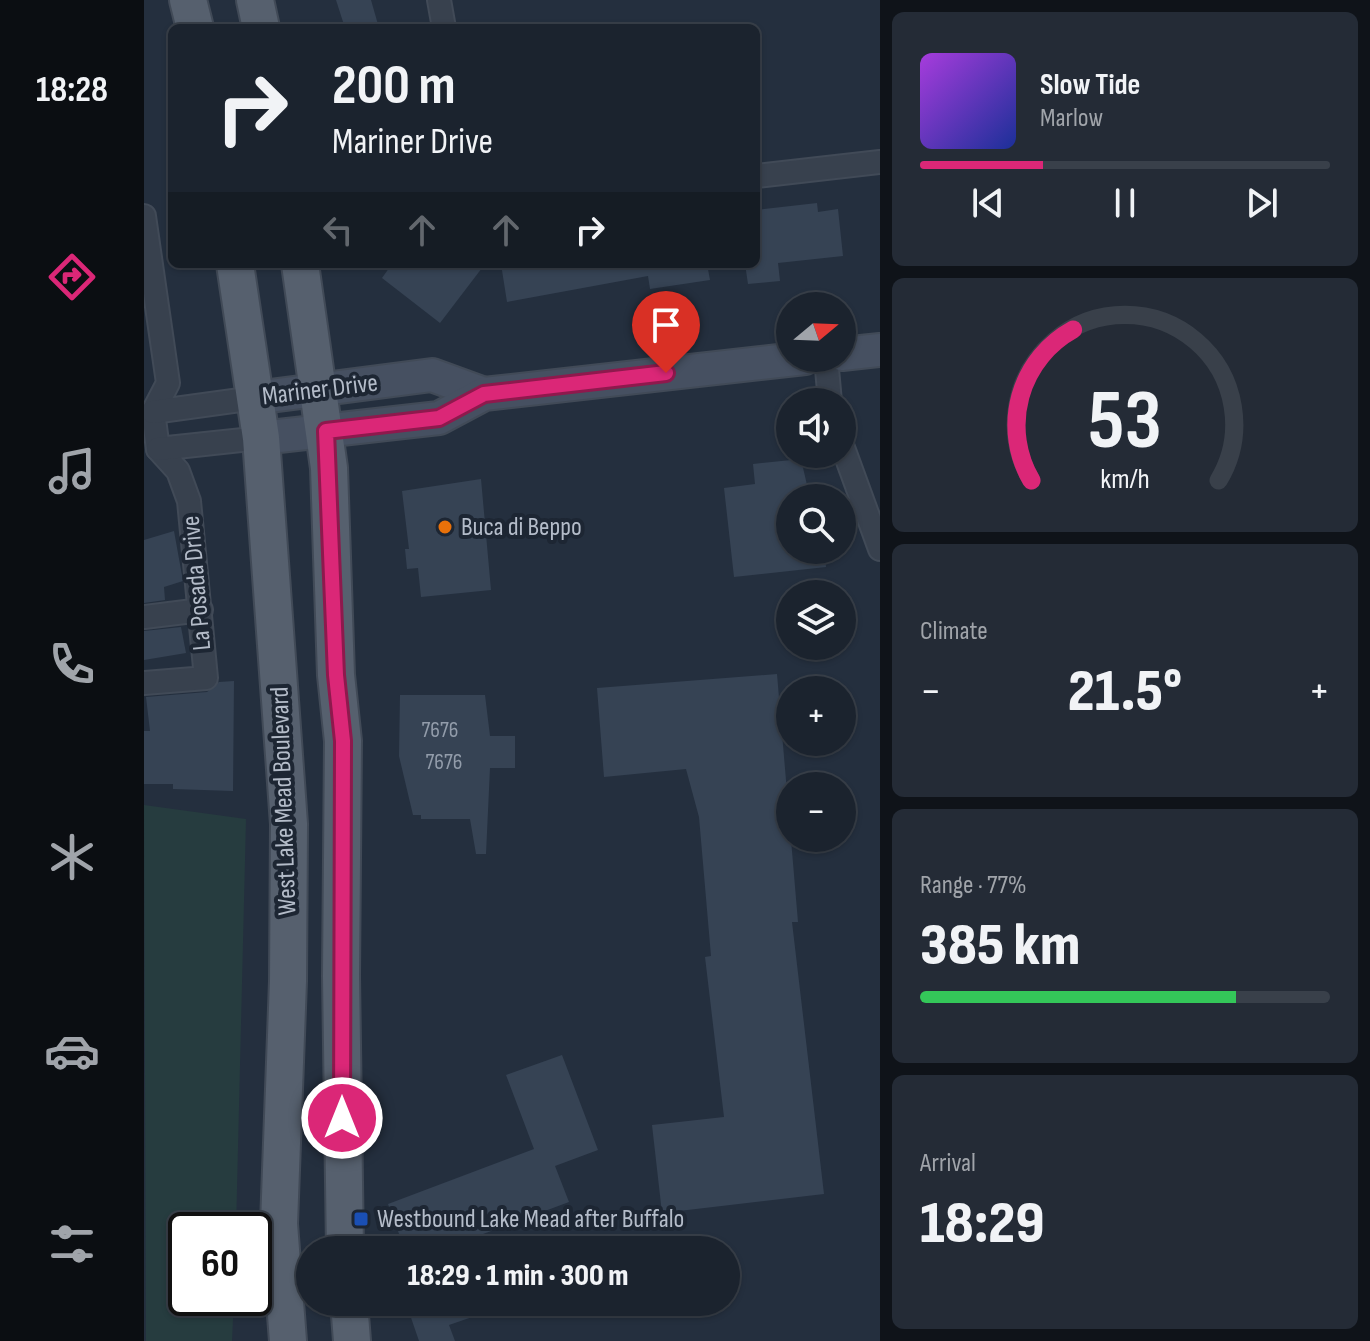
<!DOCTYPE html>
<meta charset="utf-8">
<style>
:root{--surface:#1b232e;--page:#242b36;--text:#f1f3f6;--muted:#a0a4aa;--line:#39404a;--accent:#db2777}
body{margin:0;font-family:"Sofia Sans Condensed",sans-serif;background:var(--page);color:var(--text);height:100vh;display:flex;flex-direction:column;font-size:30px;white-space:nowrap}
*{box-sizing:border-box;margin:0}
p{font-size:26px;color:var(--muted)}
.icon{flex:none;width:44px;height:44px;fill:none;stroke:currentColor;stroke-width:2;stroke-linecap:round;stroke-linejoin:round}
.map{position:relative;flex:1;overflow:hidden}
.side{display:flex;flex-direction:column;gap:12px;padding:12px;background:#0f1319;width:490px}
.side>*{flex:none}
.top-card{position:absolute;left:24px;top:24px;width:592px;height:244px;border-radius:12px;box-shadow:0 2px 6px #0004,0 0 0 2px var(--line);background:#1b232e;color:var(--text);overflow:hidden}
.needle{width:52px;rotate:71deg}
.controls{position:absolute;left:632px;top:292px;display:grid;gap:16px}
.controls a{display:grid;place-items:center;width:80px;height:80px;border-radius:50%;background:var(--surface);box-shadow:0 2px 6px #0004,0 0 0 2px var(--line);font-size:40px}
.speed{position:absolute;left:24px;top:1212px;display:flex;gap:16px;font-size:40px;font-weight:700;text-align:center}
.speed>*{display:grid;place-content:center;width:104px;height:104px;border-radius:50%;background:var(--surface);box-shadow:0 2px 6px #0004,0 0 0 2px var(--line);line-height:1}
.speed .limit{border:4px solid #111;border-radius:12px;background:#fff;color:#111}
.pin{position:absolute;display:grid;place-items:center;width:68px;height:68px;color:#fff;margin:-82px -34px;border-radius:50% 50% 50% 0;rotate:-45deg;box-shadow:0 0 8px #0007}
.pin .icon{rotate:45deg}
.me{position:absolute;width:88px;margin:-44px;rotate:0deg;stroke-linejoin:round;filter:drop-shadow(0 0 6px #0008)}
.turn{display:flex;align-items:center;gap:28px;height:168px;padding:0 32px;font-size:36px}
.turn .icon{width:104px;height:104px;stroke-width:2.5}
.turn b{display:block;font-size:56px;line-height:68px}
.lanes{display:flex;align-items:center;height:76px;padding:0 32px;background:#0003;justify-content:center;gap:40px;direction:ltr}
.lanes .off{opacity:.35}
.big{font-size:60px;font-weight:800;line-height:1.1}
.side .tile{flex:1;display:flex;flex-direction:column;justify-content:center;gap:12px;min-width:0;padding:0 28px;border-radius:12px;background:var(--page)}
.side .dial{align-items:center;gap:0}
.dial svg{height:208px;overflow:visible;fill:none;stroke:var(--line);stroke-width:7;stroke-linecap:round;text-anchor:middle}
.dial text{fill:var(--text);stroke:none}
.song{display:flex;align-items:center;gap:24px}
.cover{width:96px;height:96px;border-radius:12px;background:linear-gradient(135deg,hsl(280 70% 55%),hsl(230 70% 35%))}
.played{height:8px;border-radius:4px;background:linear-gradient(90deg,var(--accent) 30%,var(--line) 30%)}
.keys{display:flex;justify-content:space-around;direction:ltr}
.heat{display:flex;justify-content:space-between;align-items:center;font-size:44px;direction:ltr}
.charge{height:12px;border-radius:6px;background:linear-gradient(90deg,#34c759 77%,var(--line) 0)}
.trip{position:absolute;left:152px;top:1236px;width:444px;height:80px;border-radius:40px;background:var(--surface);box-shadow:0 2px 6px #0004,0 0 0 2px var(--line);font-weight:800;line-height:80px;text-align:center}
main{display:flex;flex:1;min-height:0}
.dock{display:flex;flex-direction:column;width:144px;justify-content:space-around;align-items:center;background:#0b0e12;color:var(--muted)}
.dock .icon{width:56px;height:56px}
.dock .on{color:var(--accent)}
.dock b{font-size:36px;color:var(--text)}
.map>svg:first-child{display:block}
</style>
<main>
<nav class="dock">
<b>18:28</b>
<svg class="icon on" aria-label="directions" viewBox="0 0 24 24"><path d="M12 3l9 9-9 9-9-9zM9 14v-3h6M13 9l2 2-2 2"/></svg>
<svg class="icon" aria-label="music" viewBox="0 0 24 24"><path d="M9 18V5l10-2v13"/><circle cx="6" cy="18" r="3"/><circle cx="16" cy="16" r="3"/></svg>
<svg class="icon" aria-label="phone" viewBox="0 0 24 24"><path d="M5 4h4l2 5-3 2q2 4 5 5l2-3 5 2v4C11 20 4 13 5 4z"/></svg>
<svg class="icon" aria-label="climate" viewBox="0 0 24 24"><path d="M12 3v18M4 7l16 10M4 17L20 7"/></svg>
<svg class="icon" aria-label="car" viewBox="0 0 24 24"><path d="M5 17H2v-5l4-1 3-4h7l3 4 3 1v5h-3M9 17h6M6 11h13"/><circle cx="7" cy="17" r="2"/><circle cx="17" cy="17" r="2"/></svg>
<svg class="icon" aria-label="filters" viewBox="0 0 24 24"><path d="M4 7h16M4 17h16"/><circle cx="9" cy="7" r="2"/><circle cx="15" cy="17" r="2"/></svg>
</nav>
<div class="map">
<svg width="736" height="1341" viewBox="0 0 736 1341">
<rect width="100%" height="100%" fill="#242f3e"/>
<path fill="#263c3f" d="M0 805 102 819 92 1230H42V1298H90L88 1341H2Z"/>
<g fill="#364354">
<path d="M192 0H227L235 28H201Z"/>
<path d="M673 203 674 212 694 209 699 256 634 263 636 281 604 284 601 264H612V210Z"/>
<path d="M248 264H341L296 323 238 278Z"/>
<path d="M357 264H563L566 280 506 289 504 276 363 302Z"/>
<path d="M657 459 666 498H646V550H680L682 567 590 577 580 488 611 484 609 464Z"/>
<path d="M337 479 347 590 277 597 274 568 263 569 261 549H265L258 491Z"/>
<path d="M30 531 39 581 20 587 21 600 0 603V540Z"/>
<path d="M37 627 42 653 0 660V631Z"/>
<path d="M633 674 654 922H648L680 1194 518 1213 508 1125 580 1117 561 957 567 956 555 817 542 769 460 777 453 688Z"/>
<path d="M90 681 89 791 29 789V784H0V731H6L2 697 63 692 75 682Z"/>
<path d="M256 695H341L346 736H371V768H346L342 854H332L326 819H277V815H269L255 756Z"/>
<path d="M418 1055 454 1150 411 1166 425 1202 296 1250H261L244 1204 390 1149 362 1075Z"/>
<path d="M276 1302H362L363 1305 305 1325 311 1341H275L263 1306Z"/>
</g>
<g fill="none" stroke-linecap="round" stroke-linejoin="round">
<g stroke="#414a57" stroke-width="26">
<g id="street">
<path d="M295 0 300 28"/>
<path d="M612 176 736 162"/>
<path d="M0 216 24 383 9 412 14 449 34 471 45 501 62 678 0 683"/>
<path d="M682 358 686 402"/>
<path d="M9 412 111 398"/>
<path d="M698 445 736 549"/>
<path d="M14 449 117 438"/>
<path d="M0 617 57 610"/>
</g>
</g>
<g stroke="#414a57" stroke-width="36">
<g id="secondary">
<path d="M698 354 736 350"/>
<path d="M111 398 288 375 340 394"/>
<path d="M117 438 295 418 340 394 661 358"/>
</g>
</g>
<g stroke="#414a57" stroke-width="40">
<g id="primary">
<path d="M44 0 51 28"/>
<path d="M111 0 117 28"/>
<path d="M91 264 117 438 145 824 144 981 135 1224 144 1341"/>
<path d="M156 264 185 468 192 675 199 741 197 976 201 1250"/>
<path d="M205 1302 208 1341"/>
</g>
</g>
<use href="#street" stroke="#38414e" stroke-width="22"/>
<use href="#secondary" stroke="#465061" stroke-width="32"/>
<use href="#primary" stroke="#56606e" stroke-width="36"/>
</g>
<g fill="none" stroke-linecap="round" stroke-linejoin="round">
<g stroke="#8e194d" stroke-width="20">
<path id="route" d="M198 1118 199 741 192 675 182 431 295 418 340 394 522 373"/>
</g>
<use href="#route" stroke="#db2777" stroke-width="14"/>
</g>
<circle fill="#e8710a" stroke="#1d2633" stroke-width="3" cx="301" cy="527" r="8"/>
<rect fill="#1a4fb4" stroke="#1d2633" stroke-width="3" x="209" y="1211" width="16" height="16" rx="4"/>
<g text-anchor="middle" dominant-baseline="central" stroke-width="8" stroke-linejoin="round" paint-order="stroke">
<g font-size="22" fill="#929caa">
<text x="296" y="730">7676</text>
<text x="300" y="762">7676</text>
</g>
<g font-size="26" fill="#b4bcc9" stroke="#1d2633">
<text transform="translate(176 390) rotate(-7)">Mariner Drive</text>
<text transform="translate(53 583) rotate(-95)">La Posada Drive</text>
<text transform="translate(140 801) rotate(-92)">West Lake Mead Boulevard</text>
</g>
<g font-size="26" fill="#b4bcc9" stroke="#1d2633" text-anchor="start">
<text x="317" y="527">Buca di Beppo</text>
<text x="233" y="1219">Westbound Lake Mead after Buffalo</text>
</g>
</g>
</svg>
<div class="controls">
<a><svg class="needle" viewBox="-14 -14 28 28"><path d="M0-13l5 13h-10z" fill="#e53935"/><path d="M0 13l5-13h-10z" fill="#a0a4aa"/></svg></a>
<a><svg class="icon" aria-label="sound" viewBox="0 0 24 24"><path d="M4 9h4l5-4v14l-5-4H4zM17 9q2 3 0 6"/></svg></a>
<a><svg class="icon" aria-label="search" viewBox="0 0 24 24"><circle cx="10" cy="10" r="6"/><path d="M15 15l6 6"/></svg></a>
<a><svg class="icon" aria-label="layers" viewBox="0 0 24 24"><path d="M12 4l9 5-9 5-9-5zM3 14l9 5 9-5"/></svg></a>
<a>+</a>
<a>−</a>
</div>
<div class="speed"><div class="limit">60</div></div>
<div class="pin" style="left:522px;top:373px;background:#d93025"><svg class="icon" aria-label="arrive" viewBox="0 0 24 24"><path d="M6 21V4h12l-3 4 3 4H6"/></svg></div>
<svg class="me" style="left:198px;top:1118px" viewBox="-20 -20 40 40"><circle r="17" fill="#db2777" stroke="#fff" stroke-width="3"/><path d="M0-11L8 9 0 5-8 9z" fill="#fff"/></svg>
<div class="trip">18:29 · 1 min · 300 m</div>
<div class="top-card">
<div class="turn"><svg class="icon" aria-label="right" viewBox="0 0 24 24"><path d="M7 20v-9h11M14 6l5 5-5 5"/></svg><div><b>200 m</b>Mariner Drive</div></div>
<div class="lanes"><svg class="icon off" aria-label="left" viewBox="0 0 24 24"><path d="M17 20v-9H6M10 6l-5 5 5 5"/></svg><svg class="icon off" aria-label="ahead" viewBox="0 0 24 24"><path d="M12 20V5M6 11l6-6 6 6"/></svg><svg class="icon off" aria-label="ahead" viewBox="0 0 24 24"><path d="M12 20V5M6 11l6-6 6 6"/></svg><svg class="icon" aria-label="right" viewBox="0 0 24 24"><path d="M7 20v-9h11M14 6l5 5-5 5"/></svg></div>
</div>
</div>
<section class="side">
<div class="tile">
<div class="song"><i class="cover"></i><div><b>Slow Tide</b><p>Marlow</p></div></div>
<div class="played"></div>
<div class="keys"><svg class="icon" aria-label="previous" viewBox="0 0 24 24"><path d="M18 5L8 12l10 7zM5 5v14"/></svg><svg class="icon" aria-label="pause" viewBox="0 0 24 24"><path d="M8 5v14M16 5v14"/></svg><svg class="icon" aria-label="next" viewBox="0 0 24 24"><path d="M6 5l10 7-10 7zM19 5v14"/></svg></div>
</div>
<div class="tile dial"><svg viewBox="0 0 100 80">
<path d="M14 69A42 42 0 1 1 86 69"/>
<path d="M14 69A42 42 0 0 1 30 11" stroke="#db2777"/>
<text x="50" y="56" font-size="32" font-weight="700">53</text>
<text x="50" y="72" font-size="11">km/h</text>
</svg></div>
<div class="tile"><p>Climate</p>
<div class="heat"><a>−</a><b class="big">21.5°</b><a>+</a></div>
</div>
<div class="tile"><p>Range · 77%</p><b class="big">385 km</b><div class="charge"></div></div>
<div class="tile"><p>Arrival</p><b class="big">18:29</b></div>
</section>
</main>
